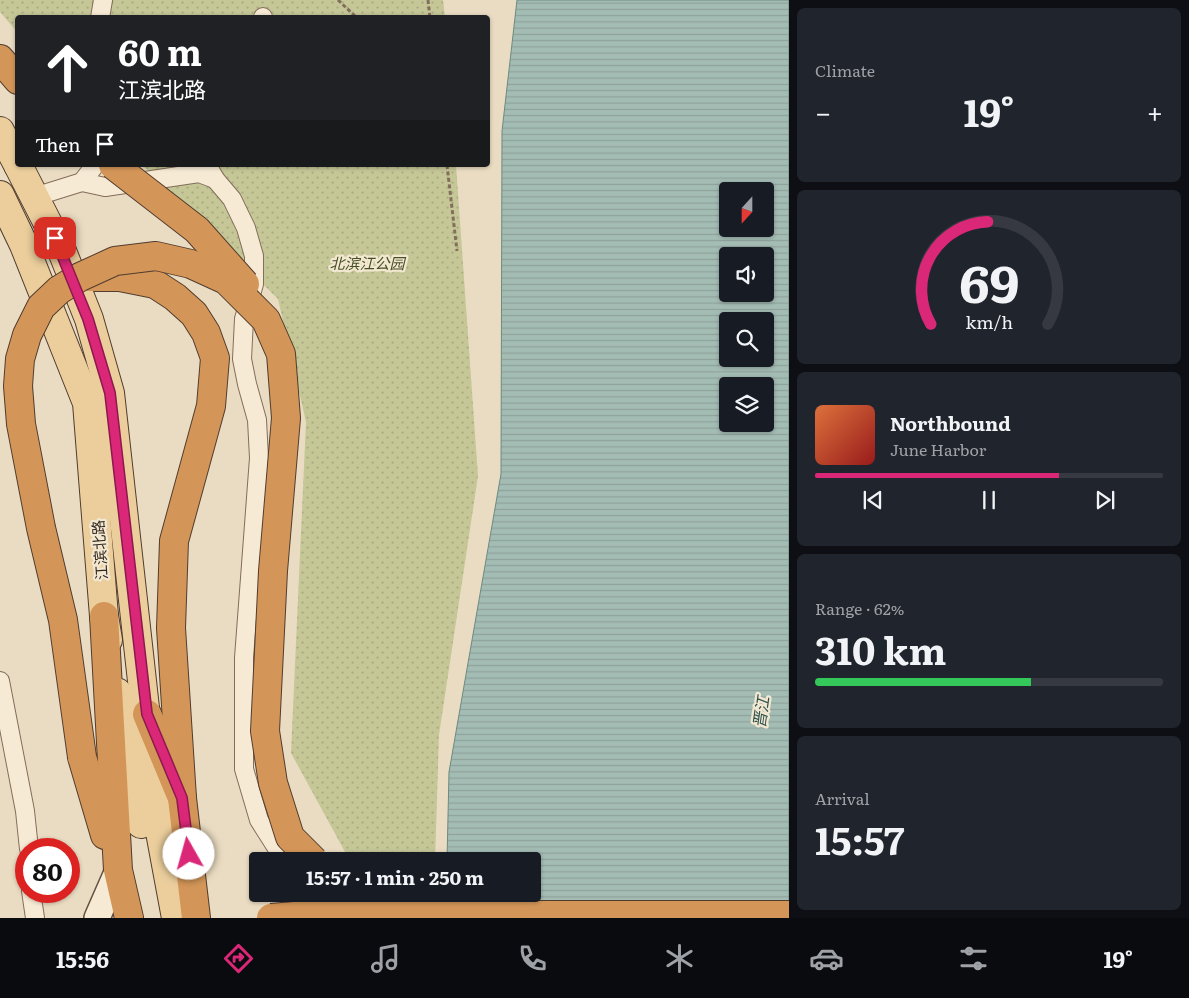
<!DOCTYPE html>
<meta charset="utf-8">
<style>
:root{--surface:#171b24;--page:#20242c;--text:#f1f3f6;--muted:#9ea1a6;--line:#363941;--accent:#db2777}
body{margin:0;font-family:Literata,"Noto Sans SC",serif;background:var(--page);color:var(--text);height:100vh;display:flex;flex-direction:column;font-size:19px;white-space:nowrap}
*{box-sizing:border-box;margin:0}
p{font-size:16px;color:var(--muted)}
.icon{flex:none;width:28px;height:28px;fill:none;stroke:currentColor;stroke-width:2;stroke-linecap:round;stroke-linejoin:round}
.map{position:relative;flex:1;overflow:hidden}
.panel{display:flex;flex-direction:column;gap:8px;padding:8px;background:#0d0f14;width:400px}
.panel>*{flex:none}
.guide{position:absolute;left:15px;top:15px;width:475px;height:152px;border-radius:5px;box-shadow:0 1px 4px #0004;background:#202124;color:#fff;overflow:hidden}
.needle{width:32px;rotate:201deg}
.controls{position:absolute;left:719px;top:182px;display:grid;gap:10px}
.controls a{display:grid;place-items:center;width:55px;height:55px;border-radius:5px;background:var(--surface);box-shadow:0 1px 4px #0004;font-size:25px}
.speed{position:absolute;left:15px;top:838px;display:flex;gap:10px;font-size:25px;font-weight:700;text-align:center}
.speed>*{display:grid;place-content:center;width:65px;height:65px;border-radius:50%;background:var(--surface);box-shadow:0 1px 4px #0004;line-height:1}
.speed .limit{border:8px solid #d22;background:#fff;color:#111}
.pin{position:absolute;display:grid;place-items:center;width:42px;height:42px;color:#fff;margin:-21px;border-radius:10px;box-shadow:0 2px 8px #0006}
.me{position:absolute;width:55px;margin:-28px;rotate:353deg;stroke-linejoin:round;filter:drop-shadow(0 0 4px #0008)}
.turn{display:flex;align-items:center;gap:18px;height:105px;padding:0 20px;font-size:22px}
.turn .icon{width:65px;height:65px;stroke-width:2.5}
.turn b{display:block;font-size:35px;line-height:42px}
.then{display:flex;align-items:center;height:48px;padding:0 20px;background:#0003;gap:10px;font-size:19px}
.big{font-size:38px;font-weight:700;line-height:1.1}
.panel .tile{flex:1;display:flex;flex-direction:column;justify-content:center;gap:8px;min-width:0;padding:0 18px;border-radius:8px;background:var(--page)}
.panel .dial{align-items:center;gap:0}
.dial svg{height:130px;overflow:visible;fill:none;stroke:var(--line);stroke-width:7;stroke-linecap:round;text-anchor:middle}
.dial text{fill:var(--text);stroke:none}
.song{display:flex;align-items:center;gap:15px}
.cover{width:60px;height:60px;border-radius:8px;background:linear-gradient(135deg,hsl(20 70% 55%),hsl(0 70% 35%))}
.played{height:5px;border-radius:2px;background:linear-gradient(90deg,var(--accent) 70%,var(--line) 70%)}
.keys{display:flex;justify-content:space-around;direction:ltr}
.heat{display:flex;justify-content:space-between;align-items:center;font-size:28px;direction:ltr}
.charge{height:8px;border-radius:4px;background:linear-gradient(90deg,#34c759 62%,var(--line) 0)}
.trip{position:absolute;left:249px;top:852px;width:292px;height:50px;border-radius:5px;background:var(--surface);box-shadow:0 1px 4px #0004;font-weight:700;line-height:50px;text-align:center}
.menu{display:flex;height:80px;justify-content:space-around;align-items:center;background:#090b0e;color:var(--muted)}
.menu .icon{width:35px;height:35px}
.menu .active{color:var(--accent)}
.menu b{font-size:22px;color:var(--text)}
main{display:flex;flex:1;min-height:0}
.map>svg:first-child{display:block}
</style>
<main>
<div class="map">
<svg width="789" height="918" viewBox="0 0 789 918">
<defs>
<pattern id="park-dots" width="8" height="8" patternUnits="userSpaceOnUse" patternTransform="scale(1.25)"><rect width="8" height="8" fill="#c5c797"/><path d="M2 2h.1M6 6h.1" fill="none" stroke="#aaab82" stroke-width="1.8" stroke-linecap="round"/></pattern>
<pattern id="water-rules" width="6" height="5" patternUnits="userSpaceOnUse" patternTransform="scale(1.25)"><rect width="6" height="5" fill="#a4bdb4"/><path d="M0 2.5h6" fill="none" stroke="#8ea29a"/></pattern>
</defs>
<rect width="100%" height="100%" fill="#eadcc2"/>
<g fill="url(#park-dots)">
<path d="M0 0H443L445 17 18 18 17 32 0 12Z"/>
<path d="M142 165H456L478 476 439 735 435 861H350L291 753 306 422 278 299Z"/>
</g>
<path fill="url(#water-rules)" stroke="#6c8a81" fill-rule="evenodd" d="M517 0H789V918H445L446 894H532V861H447L449 772 501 474 502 131ZM728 191H765V229H728ZM728 256H765V294H728ZM728 321H765V359H728ZM728 386H765V424H728Z"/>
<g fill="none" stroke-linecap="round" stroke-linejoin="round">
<g stroke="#836d5b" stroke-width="20">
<g id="street">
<path d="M100 18 103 0"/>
<path d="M263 18V17"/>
<path d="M207 165 215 179 232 199 246 228 254 256V284L244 319 242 359 247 384 257 420 259 458 244 658V769L259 820 285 861"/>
<path d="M82 182 105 187 199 173 215 179"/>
<path d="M34 197 82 182 95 165"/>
<path d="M0 681 25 811 29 849"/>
<path d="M31 891 35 918"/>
<path d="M289 918 291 894"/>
</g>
</g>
<g stroke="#644f3e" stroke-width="28">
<path id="secondary" d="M97 918 118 870"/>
</g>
<g stroke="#513c2f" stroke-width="30">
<g id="primary">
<path d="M0 131 18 165"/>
<path d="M18 165 62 251 89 319 110 393 157 816 176 918"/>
<path d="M0 195 24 245 87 403 104 616 108 640"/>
<path d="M117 692 141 824"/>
</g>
</g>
<g stroke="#513c2f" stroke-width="30">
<g id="highway">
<path d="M0 59 18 80"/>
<path d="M80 277H120L155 284 175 297 194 314 206 333 215 358 211 406 174 541 171 628 182 798"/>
<path d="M104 616 118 870 129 918"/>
<path d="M147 714 182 798 196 918"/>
<path d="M82 757 105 835"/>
<path d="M362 894 432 908"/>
<path d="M487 913 511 915H789"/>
</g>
</g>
<g stroke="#836d5b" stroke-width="3" stroke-dasharray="4 2.5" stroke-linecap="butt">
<path d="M338 0 357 18"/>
<path d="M428 0 430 18"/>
<path d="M447 165 457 251"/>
</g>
<use href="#street" stroke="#f6ead4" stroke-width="18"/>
<use href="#secondary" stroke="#f6ead4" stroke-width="25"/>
<use href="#primary" stroke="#ebce9c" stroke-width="28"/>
<use href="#highway" stroke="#d49658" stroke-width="28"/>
<g stroke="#513c2f" stroke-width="30" stroke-linecap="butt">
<g id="highway-bridge">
<path d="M113 165 197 230 245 284"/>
<path d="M82 757 63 620 41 528 21 424 18 386 20 359 27 335 41 307 59 290 80 277 115 261 156 256 191 264 226 280 266 320 281 354 286 418 273 571 265 731 273 783 290 837 314 861"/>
<path d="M271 918 295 916 511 915"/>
</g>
</g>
<use href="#highway-bridge" stroke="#d49658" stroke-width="28"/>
</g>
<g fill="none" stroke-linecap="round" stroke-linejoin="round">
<g stroke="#8e194d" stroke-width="12">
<path id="route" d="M55 238 88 319 110 393 147 714 182 798 189 854"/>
</g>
<use href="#route" stroke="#db2777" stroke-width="9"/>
</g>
<g text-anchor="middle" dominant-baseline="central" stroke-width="4.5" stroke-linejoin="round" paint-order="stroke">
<g font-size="15" font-style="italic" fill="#474f26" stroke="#f2e7d1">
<text x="367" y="262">北滨江公园</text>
</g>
<g font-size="15" fill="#34271e" stroke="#f2e7d1">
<text transform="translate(99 550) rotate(-94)">江滨北路</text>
</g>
<g font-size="16" font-style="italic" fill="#2e524e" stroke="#f2e7d1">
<text transform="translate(760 712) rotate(-82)">晋江</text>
</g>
</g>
</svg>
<div class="controls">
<a><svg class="needle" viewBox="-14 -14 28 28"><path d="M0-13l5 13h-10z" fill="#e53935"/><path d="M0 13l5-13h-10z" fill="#9ea1a6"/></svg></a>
<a><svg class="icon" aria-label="sound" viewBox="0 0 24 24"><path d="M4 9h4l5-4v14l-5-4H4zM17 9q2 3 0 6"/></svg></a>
<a><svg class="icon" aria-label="search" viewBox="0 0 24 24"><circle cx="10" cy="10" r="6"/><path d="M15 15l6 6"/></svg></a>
<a><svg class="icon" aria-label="layers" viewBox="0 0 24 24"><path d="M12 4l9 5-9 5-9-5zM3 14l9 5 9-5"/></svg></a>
</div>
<div class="speed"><div class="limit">80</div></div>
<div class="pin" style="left:55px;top:238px;background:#d93025"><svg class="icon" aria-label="arrive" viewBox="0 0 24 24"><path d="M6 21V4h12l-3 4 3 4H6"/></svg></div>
<svg class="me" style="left:189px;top:854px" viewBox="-20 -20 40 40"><circle r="19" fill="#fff"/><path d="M0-13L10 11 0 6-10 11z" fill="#db2777"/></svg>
<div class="trip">15:57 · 1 min · 250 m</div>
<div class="guide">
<div class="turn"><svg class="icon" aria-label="ahead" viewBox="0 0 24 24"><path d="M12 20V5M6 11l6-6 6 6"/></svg><div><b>60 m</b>江滨北路</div></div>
<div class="then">Then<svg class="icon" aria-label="arrive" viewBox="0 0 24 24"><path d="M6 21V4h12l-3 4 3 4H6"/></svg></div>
</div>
</div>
<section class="panel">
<div class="tile"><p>Climate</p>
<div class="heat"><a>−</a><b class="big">19°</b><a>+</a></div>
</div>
<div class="tile dial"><svg viewBox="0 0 100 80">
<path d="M14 69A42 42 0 1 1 86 69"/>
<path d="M14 69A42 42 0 0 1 49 6" stroke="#db2777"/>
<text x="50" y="56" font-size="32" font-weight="700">69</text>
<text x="50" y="72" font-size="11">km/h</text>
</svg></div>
<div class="tile">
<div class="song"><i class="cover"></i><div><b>Northbound</b><p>June Harbor</p></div></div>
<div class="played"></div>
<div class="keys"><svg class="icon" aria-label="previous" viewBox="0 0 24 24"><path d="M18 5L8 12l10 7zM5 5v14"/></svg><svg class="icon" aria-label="pause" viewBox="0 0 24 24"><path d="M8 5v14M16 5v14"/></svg><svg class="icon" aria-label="next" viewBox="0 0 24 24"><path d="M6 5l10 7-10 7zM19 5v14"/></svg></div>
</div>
<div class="tile"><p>Range · 62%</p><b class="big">310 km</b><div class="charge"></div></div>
<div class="tile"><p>Arrival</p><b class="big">15:57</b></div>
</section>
</main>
<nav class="menu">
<b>15:56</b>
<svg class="icon active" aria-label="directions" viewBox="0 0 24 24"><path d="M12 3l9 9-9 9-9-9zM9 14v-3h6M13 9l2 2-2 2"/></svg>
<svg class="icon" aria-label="music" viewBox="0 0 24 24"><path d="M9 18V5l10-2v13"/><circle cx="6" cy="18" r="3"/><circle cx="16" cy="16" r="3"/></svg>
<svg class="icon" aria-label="phone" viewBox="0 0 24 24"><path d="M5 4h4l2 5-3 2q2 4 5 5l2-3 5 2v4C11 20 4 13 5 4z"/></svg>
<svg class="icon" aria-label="climate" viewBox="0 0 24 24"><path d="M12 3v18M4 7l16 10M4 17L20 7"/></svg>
<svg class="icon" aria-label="car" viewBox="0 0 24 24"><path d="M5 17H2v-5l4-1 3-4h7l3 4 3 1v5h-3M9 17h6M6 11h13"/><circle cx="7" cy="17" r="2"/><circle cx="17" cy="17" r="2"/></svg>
<svg class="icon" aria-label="filters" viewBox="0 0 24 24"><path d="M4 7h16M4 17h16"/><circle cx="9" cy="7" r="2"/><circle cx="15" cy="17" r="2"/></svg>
<b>19°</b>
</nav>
